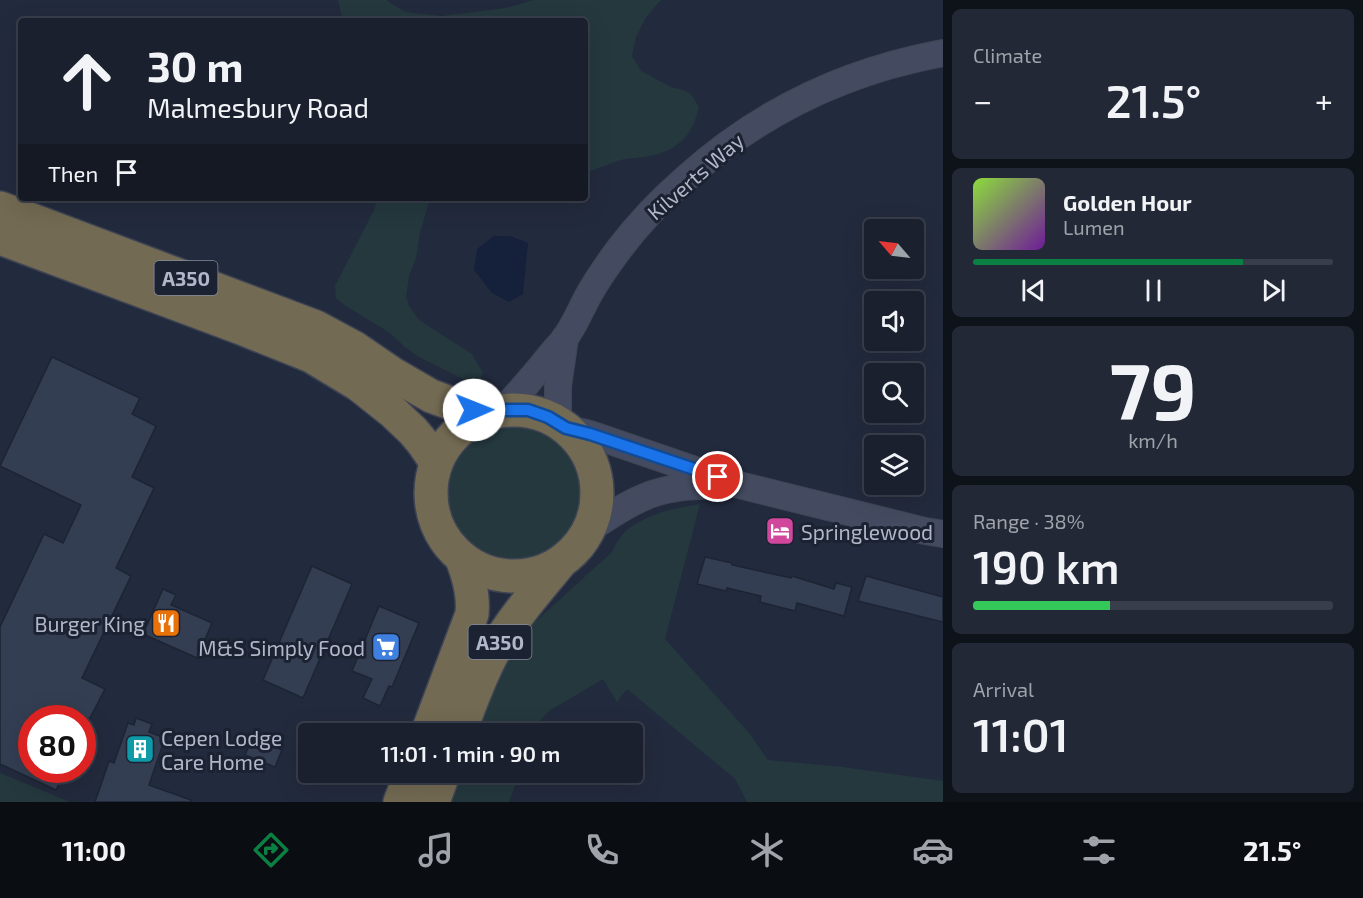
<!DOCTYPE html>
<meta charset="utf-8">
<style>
:root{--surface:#1a202e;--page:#232836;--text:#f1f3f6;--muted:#9fa3aa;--line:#383e4a;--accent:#0b8043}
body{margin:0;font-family:"Exo 2",sans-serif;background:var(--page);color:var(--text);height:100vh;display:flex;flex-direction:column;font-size:22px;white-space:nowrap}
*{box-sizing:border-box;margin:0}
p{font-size:20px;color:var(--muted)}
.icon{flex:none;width:33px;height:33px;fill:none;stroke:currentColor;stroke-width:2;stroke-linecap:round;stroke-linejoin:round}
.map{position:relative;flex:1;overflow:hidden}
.sheet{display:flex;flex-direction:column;gap:9px;padding:9px;background:#0e1219;width:420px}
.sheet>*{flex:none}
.top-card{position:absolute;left:18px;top:18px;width:570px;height:183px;border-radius:6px;box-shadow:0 6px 24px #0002,0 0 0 2px var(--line);background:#1a202e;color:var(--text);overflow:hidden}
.needle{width:39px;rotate:298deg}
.controls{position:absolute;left:864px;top:219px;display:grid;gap:12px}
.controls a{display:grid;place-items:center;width:60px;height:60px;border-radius:6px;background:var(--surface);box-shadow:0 6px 24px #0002,0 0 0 2px var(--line);font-size:30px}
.speed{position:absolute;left:18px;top:705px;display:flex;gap:12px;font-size:30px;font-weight:700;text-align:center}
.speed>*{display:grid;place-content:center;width:78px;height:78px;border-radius:50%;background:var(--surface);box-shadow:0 6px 24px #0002,0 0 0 2px var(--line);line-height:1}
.speed .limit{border:9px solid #d22;background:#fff;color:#111}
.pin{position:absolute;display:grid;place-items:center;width:51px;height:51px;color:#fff;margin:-26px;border:3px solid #fff;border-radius:50%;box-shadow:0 2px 6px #0007}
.me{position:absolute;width:66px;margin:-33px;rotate:89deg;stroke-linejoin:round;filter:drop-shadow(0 0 4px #0008)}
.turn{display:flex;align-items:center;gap:21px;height:126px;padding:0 30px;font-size:27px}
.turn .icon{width:78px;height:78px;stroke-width:2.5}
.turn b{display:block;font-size:42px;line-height:51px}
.then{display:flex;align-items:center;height:57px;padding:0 30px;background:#0003;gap:12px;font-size:22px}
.big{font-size:45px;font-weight:600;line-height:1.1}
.sheet .tile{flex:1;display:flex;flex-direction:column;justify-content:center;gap:9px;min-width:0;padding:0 21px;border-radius:9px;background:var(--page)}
.sheet .dial{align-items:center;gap:0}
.dial b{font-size:78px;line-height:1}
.song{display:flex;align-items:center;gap:18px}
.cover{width:72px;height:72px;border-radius:9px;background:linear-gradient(135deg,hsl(90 70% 55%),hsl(280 70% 35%))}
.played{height:6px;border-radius:3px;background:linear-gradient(90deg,var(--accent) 75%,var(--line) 75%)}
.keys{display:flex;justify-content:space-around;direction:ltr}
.heat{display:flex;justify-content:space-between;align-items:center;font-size:33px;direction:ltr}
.charge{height:9px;border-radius:4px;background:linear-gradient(90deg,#34c759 38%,var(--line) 0)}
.trip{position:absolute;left:298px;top:723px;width:345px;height:60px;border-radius:6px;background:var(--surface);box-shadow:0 6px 24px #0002,0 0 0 2px var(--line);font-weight:600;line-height:60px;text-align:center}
.menu{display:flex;height:96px;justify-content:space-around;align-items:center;background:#0a0d12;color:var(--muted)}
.menu .icon{width:42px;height:42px}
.menu .selected{color:var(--accent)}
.menu b{font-size:27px;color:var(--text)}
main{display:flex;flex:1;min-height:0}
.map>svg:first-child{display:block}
</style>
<main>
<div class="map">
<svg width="943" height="802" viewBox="0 0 943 802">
<rect width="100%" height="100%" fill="#222a3d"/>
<g fill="#24383e">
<path d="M338 0H387L392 4 406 12 441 16 506 8 534 0H661L646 17 636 37 632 56 641 71 671 87 683 90 691 94 699 107C692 138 676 152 644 157 638 158 631 158 625 159 612 162 598 169 585 173V21H343Z"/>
<path d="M377 198H430L420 233 416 258 409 276 406 297 409 306 419 320 472 354 483 373 479 381H467L419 357 406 348 390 333 346 306 336 298 335 286 375 208Z"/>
<circle cx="516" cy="492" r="68"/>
<path d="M700 504 665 639 750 734 768 760 843 767 943 781V802H747L735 779 627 689 617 702 603 679 549 711 542 718 536 733 473 734 491 685 526 630 612 552C614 548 616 543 619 539 634 516 675 508 700 504Z"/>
<path d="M0 773 70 802H0Z"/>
<path d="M459 773H520L509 802H448Z"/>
</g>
<path fill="#15203b" d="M494 236H510L528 243 523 294 509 302 492 293 474 270 477 249Z"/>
<g fill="#343e53" stroke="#1d2433" stroke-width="1.5">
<path d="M52 357 140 398 132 414 156 426 132 477 154 488 116 568 131 576 82 678 105 689 90 718H32V770H66L56 790 0 764V627L44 534 63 543 81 505 0 466Z"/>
<path d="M705 557 732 563V565L791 578 792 576 834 589 836 583 852 587 844 616 797 603 795 611 760 602 761 596 727 588 726 591 697 584Z"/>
<path d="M312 566 352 584 303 698 263 680Z"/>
<path d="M866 576 943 597V622L858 601Z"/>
<path d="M163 589 176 595 171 605 212 623 197 658 143 634Z"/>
<path d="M379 606 419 623 392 687 389 686 380 706 363 698 372 679 352 671Z"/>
<path d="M136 718 152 724 149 732 165 738 149 785 191 800V802H95L109 761 114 763 128 723 134 725Z"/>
<path d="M253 737 282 750 275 767 245 755Z"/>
</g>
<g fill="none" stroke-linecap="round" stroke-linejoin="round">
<g stroke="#3f4655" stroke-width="28">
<g id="secondary">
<path d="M503 410C521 391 537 372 553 352 557 347 562 343 565 338 574 326 580 311 587 298 596 281 608 264 620 248 639 223 661 200 685 179 759 112 845 71 943 53"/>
<path d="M558 422V386L565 338"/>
<path d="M566 428 590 434 739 485 925 531 943 534"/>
<path d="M591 528C616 512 641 494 671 489 689 485 708 486 727 485"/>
</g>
</g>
<g stroke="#3e4454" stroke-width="36">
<g id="highway">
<path d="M0 208 316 327 355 348 393 374 431 396 461 407 488 413"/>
<path d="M0 238 241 328 311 356 359 385 393 412 413 431 423 443 436 462"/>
<circle cx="514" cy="493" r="83"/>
<path d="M427 734 472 614C474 595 469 577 462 559"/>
<path d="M459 734C470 705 480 675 495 649 513 618 537 591 559 564"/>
<path d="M400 802 412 772"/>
<path d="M433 802 444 772"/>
</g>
</g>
<use href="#secondary" stroke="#444b60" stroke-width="26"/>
<use href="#highway" stroke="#736a53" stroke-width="33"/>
</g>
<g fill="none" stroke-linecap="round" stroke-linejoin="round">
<g stroke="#114b97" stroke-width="15">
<path id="route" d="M474 410 488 413 502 410H528L548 417 566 428 590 434 718 477"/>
</g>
<use href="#route" stroke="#1a73e8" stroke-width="10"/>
</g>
<defs>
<g id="hotel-square" transform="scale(1.5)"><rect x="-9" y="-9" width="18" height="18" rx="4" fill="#d1479c" stroke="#1b2231"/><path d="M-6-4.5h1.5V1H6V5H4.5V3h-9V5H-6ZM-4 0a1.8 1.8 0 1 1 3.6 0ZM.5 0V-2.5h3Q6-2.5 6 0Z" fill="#fff"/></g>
<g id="restaurant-square" transform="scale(1.5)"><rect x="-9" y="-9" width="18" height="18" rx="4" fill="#e8710a" stroke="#1b2231"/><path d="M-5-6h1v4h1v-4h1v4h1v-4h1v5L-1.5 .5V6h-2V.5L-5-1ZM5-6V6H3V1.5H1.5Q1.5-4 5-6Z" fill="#fff"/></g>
<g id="supermarket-square" transform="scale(1.5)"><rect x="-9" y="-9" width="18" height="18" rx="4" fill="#3f7fe0" stroke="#1b2231"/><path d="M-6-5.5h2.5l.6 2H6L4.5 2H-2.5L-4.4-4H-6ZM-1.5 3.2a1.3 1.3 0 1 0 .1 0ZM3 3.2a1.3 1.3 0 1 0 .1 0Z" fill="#fff"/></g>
<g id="building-square" transform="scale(1.5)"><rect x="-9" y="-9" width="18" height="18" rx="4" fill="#0f9aa8" stroke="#1b2231"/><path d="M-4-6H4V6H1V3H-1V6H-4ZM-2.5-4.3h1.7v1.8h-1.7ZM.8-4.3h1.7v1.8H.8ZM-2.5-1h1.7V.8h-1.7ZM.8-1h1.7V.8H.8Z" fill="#fff"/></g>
</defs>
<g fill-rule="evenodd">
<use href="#hotel-square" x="780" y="531"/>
<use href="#restaurant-square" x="166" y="623"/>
<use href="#supermarket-square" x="386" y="647"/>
<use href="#building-square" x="140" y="749"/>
</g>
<g text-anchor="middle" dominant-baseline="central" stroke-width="6" stroke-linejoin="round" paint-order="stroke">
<g fill="#1b2231" stroke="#848a9b" stroke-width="1.5">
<rect x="154.5" y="261" width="63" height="34" rx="4.5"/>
<rect x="468.5" y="625" width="63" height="34" rx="4.5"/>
</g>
<g font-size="20" font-weight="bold" fill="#b1b7c8">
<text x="186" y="278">A350</text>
<text x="500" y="642">A350</text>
</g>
<g font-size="21" fill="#b1b7c8" stroke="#1b2231">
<text transform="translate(695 176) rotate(-41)">Kilverts Way</text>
</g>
<g font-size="21" fill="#b1b7c8" stroke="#1b2231" text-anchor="start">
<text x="801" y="531">Springlewood</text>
<text x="145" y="623" text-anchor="end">Burger King</text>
<text x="365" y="647" text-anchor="end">M&amp;S Simply Food</text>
<text x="161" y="737">Cepen Lodge<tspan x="161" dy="24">Care Home</tspan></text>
</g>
</g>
</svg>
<div class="controls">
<a><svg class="needle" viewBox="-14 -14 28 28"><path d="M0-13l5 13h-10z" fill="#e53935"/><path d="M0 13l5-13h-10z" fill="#9fa3aa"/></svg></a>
<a><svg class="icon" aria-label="sound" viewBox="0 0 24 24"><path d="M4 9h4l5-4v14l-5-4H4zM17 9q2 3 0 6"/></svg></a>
<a><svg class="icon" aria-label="search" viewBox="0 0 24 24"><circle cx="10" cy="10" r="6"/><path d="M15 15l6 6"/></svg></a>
<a><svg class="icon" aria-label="layers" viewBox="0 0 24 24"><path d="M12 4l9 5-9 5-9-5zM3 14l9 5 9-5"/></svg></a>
</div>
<div class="speed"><div class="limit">80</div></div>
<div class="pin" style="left:718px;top:477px;background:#d93025"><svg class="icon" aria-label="arrive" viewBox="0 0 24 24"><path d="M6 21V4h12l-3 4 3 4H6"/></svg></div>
<svg class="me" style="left:474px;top:410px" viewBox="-20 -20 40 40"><circle r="19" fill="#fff"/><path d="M0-13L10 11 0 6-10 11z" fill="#1a73e8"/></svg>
<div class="trip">11:01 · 1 min · 90 m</div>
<div class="top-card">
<div class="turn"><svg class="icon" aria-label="ahead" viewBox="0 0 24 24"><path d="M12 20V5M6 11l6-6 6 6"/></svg><div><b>30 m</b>Malmesbury Road</div></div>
<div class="then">Then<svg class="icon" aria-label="arrive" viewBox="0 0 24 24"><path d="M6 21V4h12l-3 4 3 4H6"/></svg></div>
</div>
</div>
<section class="sheet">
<div class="tile"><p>Climate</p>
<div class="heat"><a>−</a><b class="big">21.5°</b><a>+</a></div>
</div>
<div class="tile">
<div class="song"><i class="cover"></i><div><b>Golden Hour</b><p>Lumen</p></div></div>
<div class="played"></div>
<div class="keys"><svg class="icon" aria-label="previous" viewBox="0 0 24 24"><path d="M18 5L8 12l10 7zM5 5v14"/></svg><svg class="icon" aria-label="pause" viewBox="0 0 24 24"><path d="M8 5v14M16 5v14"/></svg><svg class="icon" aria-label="next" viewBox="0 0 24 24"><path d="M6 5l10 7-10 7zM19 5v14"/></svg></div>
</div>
<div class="tile dial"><b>79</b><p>km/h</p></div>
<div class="tile"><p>Range · 38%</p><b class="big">190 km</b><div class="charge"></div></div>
<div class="tile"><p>Arrival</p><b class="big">11:01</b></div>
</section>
</main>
<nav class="menu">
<b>11:00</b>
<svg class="icon selected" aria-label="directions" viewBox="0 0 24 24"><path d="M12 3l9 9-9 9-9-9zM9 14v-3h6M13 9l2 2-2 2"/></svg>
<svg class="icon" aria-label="music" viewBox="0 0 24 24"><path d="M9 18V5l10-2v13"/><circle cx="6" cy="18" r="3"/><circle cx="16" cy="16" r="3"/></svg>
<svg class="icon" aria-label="phone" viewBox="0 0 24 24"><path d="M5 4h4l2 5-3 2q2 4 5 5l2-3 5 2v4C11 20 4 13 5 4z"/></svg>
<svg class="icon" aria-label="climate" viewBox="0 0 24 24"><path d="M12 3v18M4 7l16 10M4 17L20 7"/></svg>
<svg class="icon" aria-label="car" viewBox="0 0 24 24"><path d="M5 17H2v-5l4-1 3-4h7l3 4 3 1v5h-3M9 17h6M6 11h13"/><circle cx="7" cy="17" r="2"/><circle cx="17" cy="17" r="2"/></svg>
<svg class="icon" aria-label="filters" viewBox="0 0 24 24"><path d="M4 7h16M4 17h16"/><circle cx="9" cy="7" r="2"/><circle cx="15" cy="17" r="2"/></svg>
<b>21.5°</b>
</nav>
